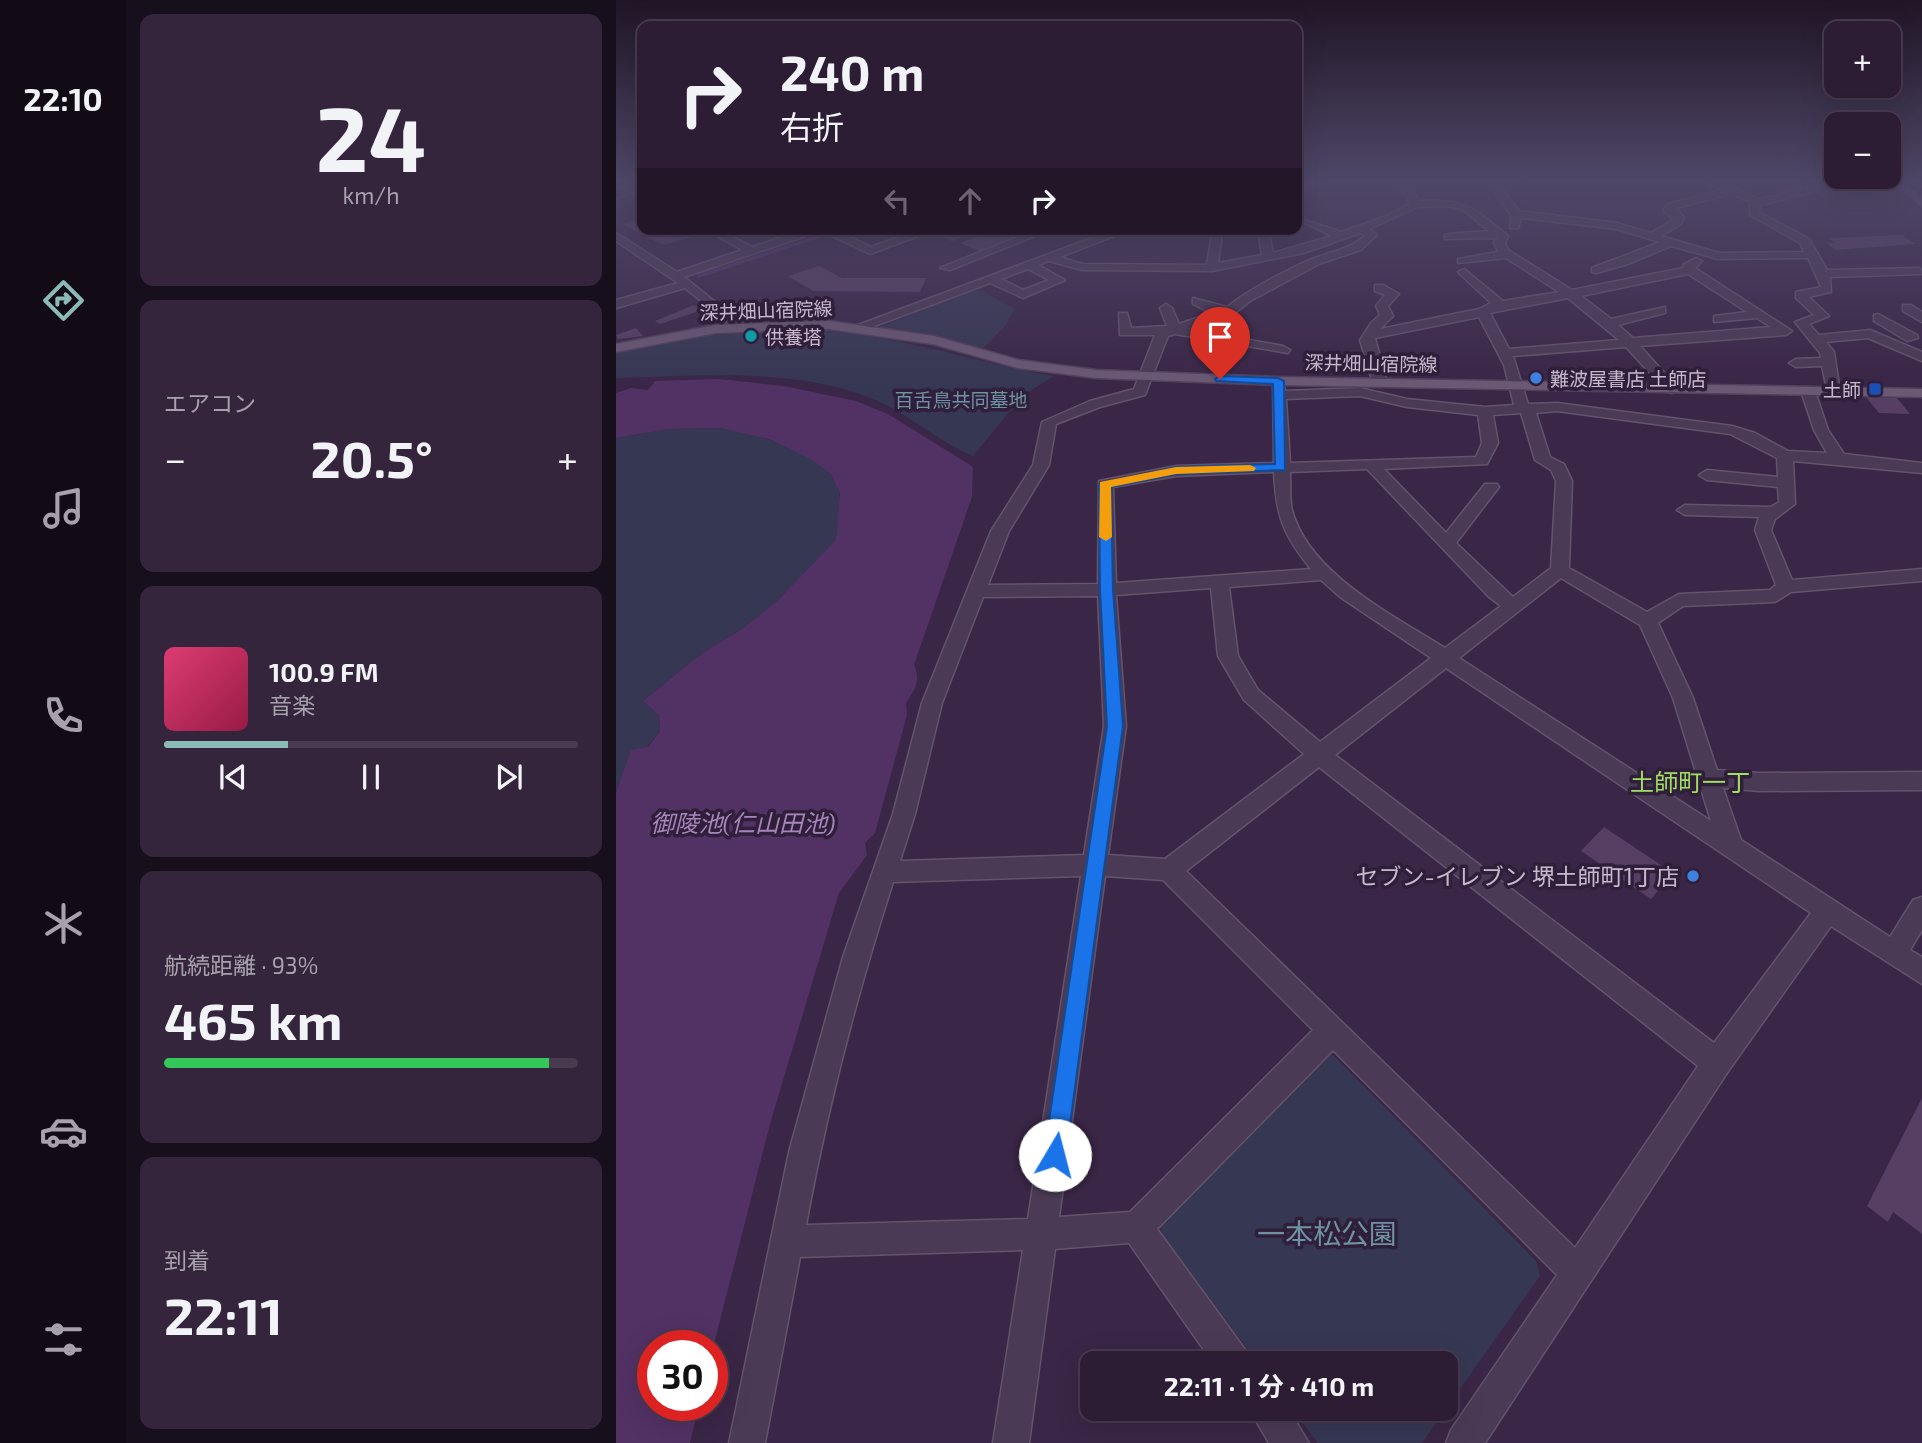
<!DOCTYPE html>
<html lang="ja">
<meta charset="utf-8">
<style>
:root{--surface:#2c1c34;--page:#34253c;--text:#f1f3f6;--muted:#a6a1ac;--line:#483a4f;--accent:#8bbbb9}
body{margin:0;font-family:"Exo 2","Noto Sans JP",sans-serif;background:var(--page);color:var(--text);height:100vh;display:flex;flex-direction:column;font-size:26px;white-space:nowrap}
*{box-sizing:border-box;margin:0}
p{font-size:23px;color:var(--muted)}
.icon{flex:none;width:38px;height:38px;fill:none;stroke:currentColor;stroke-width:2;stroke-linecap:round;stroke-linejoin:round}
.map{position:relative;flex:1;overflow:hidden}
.drawer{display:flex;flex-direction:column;gap:14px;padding:14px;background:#180f1d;width:490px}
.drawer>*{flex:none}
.hud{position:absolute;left:21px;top:21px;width:665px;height:214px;border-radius:14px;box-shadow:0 7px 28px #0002,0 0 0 2px var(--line);background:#2c1c34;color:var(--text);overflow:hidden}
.buttons{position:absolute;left:1208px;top:21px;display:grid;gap:14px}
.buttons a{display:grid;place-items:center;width:77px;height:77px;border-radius:14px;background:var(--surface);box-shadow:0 7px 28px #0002,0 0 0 2px var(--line);font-size:35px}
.speed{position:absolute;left:21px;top:1330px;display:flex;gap:14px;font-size:35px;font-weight:700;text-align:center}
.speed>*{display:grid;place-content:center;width:91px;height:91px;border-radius:50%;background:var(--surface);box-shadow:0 7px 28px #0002,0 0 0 2px var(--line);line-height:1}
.speed .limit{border:10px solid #d22;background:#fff;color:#111}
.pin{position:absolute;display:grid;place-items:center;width:60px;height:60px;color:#fff;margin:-72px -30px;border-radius:50% 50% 50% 0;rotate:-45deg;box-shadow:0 0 7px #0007}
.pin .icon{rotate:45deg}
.me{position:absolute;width:77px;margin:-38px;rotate:8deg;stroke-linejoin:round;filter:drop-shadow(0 0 5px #0008)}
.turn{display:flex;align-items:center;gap:24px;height:147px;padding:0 28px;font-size:32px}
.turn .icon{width:91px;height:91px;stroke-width:2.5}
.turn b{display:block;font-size:49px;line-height:60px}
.lanes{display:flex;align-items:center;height:66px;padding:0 28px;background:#0003;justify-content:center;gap:35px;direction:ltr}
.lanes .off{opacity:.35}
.big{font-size:52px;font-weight:700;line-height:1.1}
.drawer .tile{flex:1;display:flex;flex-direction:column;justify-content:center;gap:10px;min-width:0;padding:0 24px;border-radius:14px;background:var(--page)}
.drawer .dial{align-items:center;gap:0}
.dial b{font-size:91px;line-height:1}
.song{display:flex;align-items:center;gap:21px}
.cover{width:84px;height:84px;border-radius:10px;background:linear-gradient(135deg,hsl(340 70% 55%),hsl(340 70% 35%))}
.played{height:7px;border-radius:4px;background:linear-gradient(90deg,var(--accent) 30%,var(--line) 30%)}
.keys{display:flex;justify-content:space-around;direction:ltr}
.heat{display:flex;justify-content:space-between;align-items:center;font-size:38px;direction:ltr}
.charge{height:10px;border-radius:5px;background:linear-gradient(90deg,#34c759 93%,var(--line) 0)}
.trip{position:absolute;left:464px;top:1351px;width:378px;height:70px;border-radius:14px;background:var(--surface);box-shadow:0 7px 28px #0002,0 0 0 2px var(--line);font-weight:700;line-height:70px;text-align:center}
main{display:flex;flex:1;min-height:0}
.tabs{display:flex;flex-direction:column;width:126px;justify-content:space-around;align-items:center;background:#120b15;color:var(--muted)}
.tabs .icon{width:49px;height:49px}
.tabs .selected{color:var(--accent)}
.tabs b{font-size:32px;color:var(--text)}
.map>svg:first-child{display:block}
</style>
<main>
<nav class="tabs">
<b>22:10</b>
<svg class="icon selected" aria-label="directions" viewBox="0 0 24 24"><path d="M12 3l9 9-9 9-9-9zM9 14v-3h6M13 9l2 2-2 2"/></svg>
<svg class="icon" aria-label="music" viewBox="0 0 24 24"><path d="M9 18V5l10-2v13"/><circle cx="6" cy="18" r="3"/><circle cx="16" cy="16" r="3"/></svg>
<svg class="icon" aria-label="phone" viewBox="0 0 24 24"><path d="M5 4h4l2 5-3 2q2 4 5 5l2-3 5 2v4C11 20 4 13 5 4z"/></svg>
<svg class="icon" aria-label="climate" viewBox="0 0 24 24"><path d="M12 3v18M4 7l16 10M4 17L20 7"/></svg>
<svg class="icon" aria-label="car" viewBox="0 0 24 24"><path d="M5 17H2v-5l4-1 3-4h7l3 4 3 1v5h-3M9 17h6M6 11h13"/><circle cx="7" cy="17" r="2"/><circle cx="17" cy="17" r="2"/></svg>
<svg class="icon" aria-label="filters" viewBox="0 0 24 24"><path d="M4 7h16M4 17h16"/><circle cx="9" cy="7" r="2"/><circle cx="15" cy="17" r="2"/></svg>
</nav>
<section class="drawer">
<div class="tile dial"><b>24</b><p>km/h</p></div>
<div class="tile"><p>エアコン</p>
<div class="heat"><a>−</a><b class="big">20.5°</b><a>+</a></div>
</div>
<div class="tile">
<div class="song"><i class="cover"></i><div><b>100.9 FM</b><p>音楽</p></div></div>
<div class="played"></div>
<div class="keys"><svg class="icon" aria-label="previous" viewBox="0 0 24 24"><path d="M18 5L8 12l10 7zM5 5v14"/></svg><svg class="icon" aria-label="pause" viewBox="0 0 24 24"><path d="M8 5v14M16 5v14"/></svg><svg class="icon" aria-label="next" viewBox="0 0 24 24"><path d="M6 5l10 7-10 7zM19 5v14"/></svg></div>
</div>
<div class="tile"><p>航続距離 · 93%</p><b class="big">465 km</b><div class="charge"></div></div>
<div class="tile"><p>到着</p><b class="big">22:11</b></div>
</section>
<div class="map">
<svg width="1306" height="1443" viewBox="0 0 1306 1443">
<rect width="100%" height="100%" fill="#3a2646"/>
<g fill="#363753">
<path d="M360 288 399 309 389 326 367 349 264 327Z"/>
<path d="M192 330C277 333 355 362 438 376L401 399 407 404 394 411 357 456C321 441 292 413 255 398 175 367 84 376 0 378V352L8 350 83 336Z"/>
<path d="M104 428C134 434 200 448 216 476 228 496 225 518 221 540L160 602 126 629 85 654 27 701 43 715 44 731 6 778 0 793V438L52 429Z"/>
<path d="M703 1052 715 1053 920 1261 924 1276 806 1443H702L676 1409H830V1363H642L545 1234 546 1219Z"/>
</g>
<path fill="#523165" d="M103 379 168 386 240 401 272 414 354 465 357 468 356 497 298 665C305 680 299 690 290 703L291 715 259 833 249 843 251 855 223 893 214 923 154 1124 96 1352V1346H37V1405H83L74 1443H0V793L15 750 32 747 44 731 43 715 27 701 85 654 126 629 160 602 220 540 224 494 215 474 195 459 153 439 104 428 52 429 0 438V393L15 388 32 390 39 381Z"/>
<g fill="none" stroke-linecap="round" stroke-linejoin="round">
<g stroke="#523165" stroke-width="3.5">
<path d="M0 198 16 194"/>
<path d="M83 276 207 235"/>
</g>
</g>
<g fill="#563f63">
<path d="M1184 183 1195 187 1169 194 1158 190Z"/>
<path d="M26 218V229H73L84 235 47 245 6 224Z"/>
<path d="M333 229H409L415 231 363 251 344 243 372 233 365 230 336 241 320 234Z"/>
<path d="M1286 235 1299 244 1219 250 1211 243H1219L1213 238Z"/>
<path d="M203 266 226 278H310L304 292 197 291 172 276Z"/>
<path d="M78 305 86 310 44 324 39 321Z"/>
<path d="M20 328 27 336 2 339 0 335Z"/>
<path d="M1250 397 1281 398 1294 414 1263 413Z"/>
<path d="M988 827 1057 873 1035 899 965 851Z"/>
<path d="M1306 1098V1234L1277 1212 1272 1222 1251 1206Z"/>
</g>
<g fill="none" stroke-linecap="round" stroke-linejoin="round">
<g stroke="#63536c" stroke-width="3">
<g id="minor">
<path d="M0 182 26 191V198L0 186Z"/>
<path d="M704 182 702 184 681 189V183Z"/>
<path d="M782 182H792L803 201C851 199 856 207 892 236L889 243 892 250 956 290 1067 268 1068 264 1080 258 1086 261 1079 268 1176 331 1170 335 1024 346 1063 389 1056 393 1051 392 1010 347 897 356 912 404 941 403 1116 426 1139 433 1172 451 1211 453 1198 430 1185 391 1192 387 1199 391 1212 430 1228 454 1306 463V473L1177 461 1179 504 1159 519 1155 530 1176 580 1306 569V581L1175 592 1159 602 1067 606 1042 623 1077 698 1101 770 1143 773 1306 772V790L1143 791 1107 788 1125 840 1274 937 1297 900 1306 897V930L1294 950 1306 957V984L1215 926 1111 1073 869 1443H830L835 1430 941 1275 717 1050 541 1229 630 1351 635 1363H597L513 1243 439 1249 413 1443H377L407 1250 184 1257 149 1443H113L173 1152 227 957 277 814 306 703 375 531 417 465 426 422 474 401 518 389 539 335H504L503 313H511L515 328 551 326 544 308 550 304 556 308 563 324 595 313 577 304V298L611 307C635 288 665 273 693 260 713 252 732 250 749 236L744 233 688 253 596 271 466 270 433 261 422 265 449 280 407 298 374 283 245 331 234 328 500 229H516L444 257 466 264 591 265 596 234 601 231 606 234 602 263 646 255 642 229H652L657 253 716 236 682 220 683 218 725 232 771 216 794 203ZM831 206 846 209 873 231 833 234 829 235V239L882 238 878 243 882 252 842 259V263L890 258 943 292 887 301 848 269 842 272 844 274 875 303 863 309 764 329 777 316 772 306 783 294 767 285H759V291L769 295 760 306 764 315 755 323 744 340 757 383 764 387 771 383 759 338 863 317 888 365 898 405 869 407 791 399 744 388 669 391 667 378H657L658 463 560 466 483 481 482 584 372 585 393 531 433 465 440 424 484 407 529 395 552 336 559 334 672 353 674 350 667 346 573 329 619 313 634 301 703 264 745 250 761 235 753 229 802 207ZM412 269 433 280 407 290 385 279ZM1072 274 1131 312 1098 316V322L1141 318 1155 327 1017 338 1002 325 1049 313V307L995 319 965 296ZM952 298 1003 340 893 349 874 313ZM744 396 791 407 862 415 866 443 860 457 674 463 670 399ZM941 411 1114 434 1161 458 1162 477 1091 470 1083 475 1091 480 1162 487 1163 502 1155 507 1069 505 1061 510 1069 515 1143 517 1139 530 1160 585 1154 590 1063 594 1031 612 953 568 956 481 948 464 934 457 920 413ZM905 413 919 460 935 470 940 481 935 568 897 597 840 543 883 487 881 484H869L830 533 768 469 871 464 882 443 877 415ZM751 469 873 597 885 606 829 648C777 615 693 574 676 510 673 498 675 484 674 472ZM658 472C660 516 667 535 695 569L500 583 497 487 560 476ZM945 578 1024 625 1057 698 1095 821 843 658ZM705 580 724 597 815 658 704 742 642 690 622 656 613 587ZM595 588 602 656 628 700 688 754 549 859 492 855 510 726 500 595ZM482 596 488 726 468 855 284 861 299 814 326 703 367 597ZM830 668 1195 913 1098 1043 719 755ZM703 767 1082 1066 959 1248 570 871ZM465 876 412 1219 190 1225C211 1109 241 994 277 882ZM489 876 547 880 697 1030 514 1212 443 1217Z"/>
<path d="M871 182H881L903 211 1001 223 1035 233 1057 220 1047 210 1052 204 1106 190 1090 182H1103L1143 199 1202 187V191L1144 205 1143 212 1193 239 1211 270 1304 268 1306 274 1214 277 1215 292 1193 297 1213 316 1193 324 1203 335 1254 330 1306 352V361L1252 338 1210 342 1218 352 1224 392 1212 395 1206 366 1180 367 1173 363 1180 359 1205 358 1204 353 1179 322 1198 315 1180 298V292L1205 287 1192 258 1102 259 1055 246 1012 264 980 273 976 272V268L1044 242 1000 229 905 218 902 228H894L895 215ZM1115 194 1134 201V215L1184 243 1188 252 1103 253 1045 236 1065 224 1068 218 1060 208Z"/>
<path d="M1292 182H1306V186L1294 184Z"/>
<path d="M88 229H102L136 247 191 229H218L255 247 305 229H321L254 254 205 231 68 277 127 324V330L122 331 69 288 0 308V300L62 283 0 241V233L61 272 126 250Z"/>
<path d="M422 229H437L334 270 324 268Z"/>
<path d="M1287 305H1295L1306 312V322L1287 311Z"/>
<path d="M1262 314 1301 335 1302 338 1291 341 1258 321V315Z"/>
<path d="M633 1409H672L693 1443H653Z"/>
</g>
</g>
<g stroke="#51415b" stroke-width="3">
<g id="major">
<path d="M1278 182H1288L1306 198V207Z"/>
<path d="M213 321 318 336 403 360 480 370 662 377 1306 389V397L662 385 480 378 402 368 317 344 213 329 100 333 0 352V344L100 325Z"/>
</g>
</g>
<use href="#minor" fill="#4b3a55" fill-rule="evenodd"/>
<use href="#major" fill="#6a5875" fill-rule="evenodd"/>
</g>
<linearGradient id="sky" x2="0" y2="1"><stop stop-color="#201526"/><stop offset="0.47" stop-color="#4f4768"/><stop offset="1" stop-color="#4f4768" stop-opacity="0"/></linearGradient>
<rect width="1306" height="384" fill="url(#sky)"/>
<path fill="#1a73e8" stroke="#114b97" stroke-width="2" d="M604 376 662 378 668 381 669 470 560 474 495 487 497 590 507 726 450 1155 447 1163 439 1166 431 1163 428 1155 491 726 484 590 483 484 560 467 659 464 657 384 600 381 599 379Z"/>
<path fill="#f59e0b" d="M634 465 640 468 638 471 560 474 495 487 496 537 490 541 483 537 484 482 560 467Z"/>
<circle fill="#0f9aa8" stroke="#301f3a" stroke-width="2.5" cx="135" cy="336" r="7"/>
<g fill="#3f7fe0" stroke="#301f3a" stroke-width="2.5">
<circle cx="920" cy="378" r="7"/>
<circle cx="1077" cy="876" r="7"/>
</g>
<rect fill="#1a4fb4" stroke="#301f3a" stroke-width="2.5" x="1252" y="382" width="14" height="14" rx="3.5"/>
<g text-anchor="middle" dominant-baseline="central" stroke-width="7" stroke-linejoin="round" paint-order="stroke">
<g font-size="19" fill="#c7b8ce" stroke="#301f3a">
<text transform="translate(150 310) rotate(-2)">深井畑山宿院線</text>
<text transform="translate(755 363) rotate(1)">深井畑山宿院線</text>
</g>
<g font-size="19" fill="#c7b8ce" stroke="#301f3a" text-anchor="start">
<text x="149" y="336">供養塔</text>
<text x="934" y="378">難波屋書店 土師店</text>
<text x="1245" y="389" text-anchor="end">土師</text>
</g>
<g font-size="19" fill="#6d92a1" stroke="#301f3a">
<text x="345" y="399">百舌鳥共同墓地</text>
</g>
<g font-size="23" fill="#c7b8ce" stroke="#301f3a" text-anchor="end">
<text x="1063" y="876">セブン-イレブン 堺土師町1丁店</text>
</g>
<g font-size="24" fill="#a2de63" stroke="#301f3a">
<text x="1074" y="781">土師町一丁</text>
</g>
<g font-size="24" font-style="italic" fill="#a785bb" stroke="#301f3a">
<text x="127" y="822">御陵池(仁山田池)</text>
</g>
<g font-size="28" fill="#6d92a1" stroke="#301f3a">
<text x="711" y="1233">一本松公園</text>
</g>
</g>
</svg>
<div class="buttons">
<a>+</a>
<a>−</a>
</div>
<div class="speed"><div class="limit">30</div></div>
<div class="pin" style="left:604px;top:379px;background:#d93025"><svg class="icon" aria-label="arrive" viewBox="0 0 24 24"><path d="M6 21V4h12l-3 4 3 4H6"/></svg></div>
<svg class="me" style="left:439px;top:1155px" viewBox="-20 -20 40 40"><circle r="19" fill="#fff"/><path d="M0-13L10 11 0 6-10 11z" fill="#1a73e8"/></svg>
<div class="trip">22:11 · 1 分 · 410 m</div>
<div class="hud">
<div class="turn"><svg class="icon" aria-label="right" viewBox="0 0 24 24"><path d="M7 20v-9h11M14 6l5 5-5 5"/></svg><div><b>240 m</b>右折</div></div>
<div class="lanes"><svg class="icon off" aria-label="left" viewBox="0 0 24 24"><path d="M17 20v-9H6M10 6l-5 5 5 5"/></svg><svg class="icon off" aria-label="ahead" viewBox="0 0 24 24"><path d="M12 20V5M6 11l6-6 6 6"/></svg><svg class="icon" aria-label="right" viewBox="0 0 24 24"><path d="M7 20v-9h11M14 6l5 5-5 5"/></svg></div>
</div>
</div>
</main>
